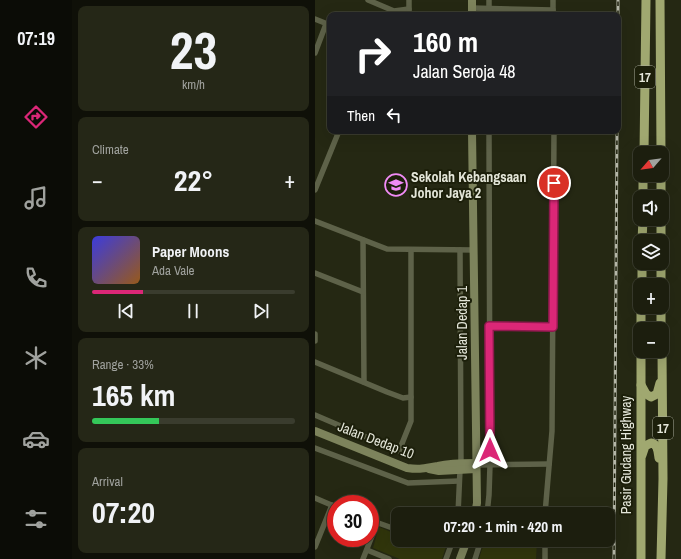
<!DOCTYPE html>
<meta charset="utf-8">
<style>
:root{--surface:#1c1e0e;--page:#252717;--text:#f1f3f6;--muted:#a0a29e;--line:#3a3c2e;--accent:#db2777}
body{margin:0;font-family:"Archivo Narrow",sans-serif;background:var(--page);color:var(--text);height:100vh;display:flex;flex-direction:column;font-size:15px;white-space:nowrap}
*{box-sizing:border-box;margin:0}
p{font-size:13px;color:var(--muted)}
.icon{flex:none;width:22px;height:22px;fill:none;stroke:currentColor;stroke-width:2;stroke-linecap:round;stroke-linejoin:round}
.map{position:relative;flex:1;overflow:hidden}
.side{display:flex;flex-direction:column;gap:6px;padding:6px;background:#0f1008;width:243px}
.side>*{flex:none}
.hud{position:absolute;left:12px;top:12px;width:294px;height:122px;border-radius:8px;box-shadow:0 4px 16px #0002,0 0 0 1px var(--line);background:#202124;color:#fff;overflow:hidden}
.needle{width:26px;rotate:242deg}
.controls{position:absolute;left:318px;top:146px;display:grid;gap:8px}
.controls a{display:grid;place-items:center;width:36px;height:36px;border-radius:8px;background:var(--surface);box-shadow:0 4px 16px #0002,0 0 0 1px var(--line);font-size:20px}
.speed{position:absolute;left:12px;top:495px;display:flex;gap:8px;font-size:20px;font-weight:700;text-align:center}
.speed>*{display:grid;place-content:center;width:52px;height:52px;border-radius:50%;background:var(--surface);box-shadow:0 4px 16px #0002,0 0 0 1px var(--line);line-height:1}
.speed .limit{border:6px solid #d22;background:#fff;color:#111}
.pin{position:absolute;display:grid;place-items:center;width:34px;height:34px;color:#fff;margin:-17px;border:2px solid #fff;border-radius:50%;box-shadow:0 1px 4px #0007}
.me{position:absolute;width:44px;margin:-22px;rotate:0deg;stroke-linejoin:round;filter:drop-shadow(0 0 3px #0008)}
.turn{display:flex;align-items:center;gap:14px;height:84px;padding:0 20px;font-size:18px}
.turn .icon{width:52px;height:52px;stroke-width:2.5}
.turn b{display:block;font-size:28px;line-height:34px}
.then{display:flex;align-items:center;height:38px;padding:0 20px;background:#0003;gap:8px;font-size:15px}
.big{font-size:30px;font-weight:800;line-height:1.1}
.side .widget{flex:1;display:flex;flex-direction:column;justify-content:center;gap:6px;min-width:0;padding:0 14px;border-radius:8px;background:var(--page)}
.side .dial{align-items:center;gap:0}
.dial b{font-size:52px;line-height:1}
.song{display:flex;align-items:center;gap:12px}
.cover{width:48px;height:48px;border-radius:6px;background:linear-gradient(135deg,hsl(240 70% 55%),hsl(30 70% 35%))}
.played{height:4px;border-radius:2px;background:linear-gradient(90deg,var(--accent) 25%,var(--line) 25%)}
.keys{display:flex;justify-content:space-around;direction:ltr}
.heat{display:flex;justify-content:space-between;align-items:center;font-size:22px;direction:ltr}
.charge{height:6px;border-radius:3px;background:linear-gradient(90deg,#34c759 33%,var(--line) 0)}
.trip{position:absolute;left:76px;top:507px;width:224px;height:40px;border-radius:8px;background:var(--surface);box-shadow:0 4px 16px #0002,0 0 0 1px var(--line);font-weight:800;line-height:40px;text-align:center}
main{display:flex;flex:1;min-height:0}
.tabs{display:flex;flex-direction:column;width:72px;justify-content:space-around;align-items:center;background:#0b0c06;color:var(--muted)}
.tabs .icon{width:28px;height:28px}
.tabs .selected{color:var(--accent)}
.tabs b{font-size:18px;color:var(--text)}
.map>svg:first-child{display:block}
</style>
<main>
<nav class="tabs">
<b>07:19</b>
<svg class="icon selected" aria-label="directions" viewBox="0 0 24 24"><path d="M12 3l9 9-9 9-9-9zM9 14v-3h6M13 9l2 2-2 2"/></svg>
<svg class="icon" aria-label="music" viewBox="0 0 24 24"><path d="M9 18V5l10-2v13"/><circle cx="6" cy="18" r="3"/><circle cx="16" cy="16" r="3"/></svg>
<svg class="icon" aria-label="phone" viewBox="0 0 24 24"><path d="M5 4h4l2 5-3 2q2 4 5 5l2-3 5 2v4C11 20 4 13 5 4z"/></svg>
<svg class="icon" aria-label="climate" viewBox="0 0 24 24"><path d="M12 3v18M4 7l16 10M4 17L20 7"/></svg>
<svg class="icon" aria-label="car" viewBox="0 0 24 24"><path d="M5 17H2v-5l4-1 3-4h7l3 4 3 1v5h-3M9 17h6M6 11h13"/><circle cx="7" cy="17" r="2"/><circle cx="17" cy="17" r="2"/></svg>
<svg class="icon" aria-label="filters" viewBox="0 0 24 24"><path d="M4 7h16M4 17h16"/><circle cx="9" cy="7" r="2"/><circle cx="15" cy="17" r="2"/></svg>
</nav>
<section class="side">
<div class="widget dial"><b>23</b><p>km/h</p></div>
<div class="widget"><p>Climate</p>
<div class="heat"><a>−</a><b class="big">22°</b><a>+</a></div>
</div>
<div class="widget">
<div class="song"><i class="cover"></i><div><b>Paper Moons</b><p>Ada Vale</p></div></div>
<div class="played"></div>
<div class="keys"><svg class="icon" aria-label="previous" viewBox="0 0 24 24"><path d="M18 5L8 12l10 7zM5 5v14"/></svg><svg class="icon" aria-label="pause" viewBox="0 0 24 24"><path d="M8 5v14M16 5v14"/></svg><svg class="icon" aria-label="next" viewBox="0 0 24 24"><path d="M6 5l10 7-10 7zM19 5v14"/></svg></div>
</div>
<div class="widget"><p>Range · 33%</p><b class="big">165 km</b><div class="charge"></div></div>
<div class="widget"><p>Arrival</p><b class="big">07:20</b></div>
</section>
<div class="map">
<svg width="366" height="559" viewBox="0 0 366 559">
<rect width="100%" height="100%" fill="#252813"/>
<g fill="#31360c">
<path d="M64 527 83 535V540H133L127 559H85L58 548Z"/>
<path d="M170 540H222L221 559H164Z"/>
</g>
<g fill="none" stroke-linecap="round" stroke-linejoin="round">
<g stroke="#5e6249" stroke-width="5.5">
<path d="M53 0 79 11 94 9"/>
<path d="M94 0V15"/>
<path d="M174 0V15"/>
<path d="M238 0V15"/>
<path d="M157 8 238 10"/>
<path d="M0 19 15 25"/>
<path d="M0 53 11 24"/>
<path d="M0 190 24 131"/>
<path d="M0 221 72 249 159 250"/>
<path d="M48 240 49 382"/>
<path d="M145 250 146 464"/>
<path d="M0 273 48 292"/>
<path d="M174 326 238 327"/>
<path d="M0 334V341"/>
<path d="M0 362 72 392 88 398 96 397"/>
<path d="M0 415 84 451 96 421V250"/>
<path d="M0 448 93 483 144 481"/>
<path d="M161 465 234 464"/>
<path d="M0 498 21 507"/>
<path d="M143 514 145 470"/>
<path d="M172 514 174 495 175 465 174 131"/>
<path d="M230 514 237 431 239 131"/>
<path d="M55 520 83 530"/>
<path d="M230 540V559"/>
<path d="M0 547 17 505"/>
<path d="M52 550 74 559"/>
<path d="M48 559 62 523"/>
<path d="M131 559 138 540"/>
<path d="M160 559 166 540"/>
</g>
<g stroke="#7d835c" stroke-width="8">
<path d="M157 0V15"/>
<path d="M157 131 162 503 160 514"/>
<path d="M0 431 92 468C106 470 110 468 123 466 135 463 149 463 161 463"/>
<path d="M114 469 124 471 161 469"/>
<path d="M145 559 152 540"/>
</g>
<g stroke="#a0a870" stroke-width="9">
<path d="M345 0 346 153"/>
<path d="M329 153 331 0"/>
<path d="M346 175V197"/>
<path d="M328 197V175"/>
<path d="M346 219V241"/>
<path d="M327 241 328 219"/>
<path d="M327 285V263"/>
<path d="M346 285V263"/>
<path d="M346 307V329"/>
<path d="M326 329V307"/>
<path d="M326 351V559"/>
<path d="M326 385 331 394 336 397 342 394 345 383"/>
<path d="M327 455 330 446 336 443C343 444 343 452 344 458"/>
<path d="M346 559 348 479 347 351"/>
</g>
<g stroke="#b5b7a8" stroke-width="3">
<g id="rail">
<path d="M303 15V0"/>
<path d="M299 559 302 131"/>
</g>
</g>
<use href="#rail" stroke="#1c1f0a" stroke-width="1.5" stroke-dasharray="4.5" stroke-linecap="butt"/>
</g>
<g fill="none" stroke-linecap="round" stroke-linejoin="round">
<g stroke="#8e194d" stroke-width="10">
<path id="route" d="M175 450 174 326 238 327 239 183"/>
</g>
<use href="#route" stroke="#db2777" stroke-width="7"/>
</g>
<defs>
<g id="school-ring" transform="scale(1.15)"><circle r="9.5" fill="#1c1f0a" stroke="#f08bf5" stroke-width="1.5"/><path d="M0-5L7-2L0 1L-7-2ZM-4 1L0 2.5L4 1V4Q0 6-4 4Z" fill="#f08bf5"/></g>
</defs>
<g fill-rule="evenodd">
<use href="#school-ring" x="81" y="185"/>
</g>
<g text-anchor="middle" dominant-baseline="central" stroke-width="4" stroke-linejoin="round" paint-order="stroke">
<g fill="#1c1f0a" stroke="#a8aa9b" stroke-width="1">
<rect x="320" y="66" width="20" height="22" rx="3"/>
<rect x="338" y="417" width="20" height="22" rx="3"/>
</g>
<g font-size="13" font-weight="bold" fill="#e4e6d9">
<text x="330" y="77">17</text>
<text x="348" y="428">17</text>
</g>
<g font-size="14" font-weight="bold" fill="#e4e6d9" stroke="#1c1f0a" text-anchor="start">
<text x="96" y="177">Sekolah Kebangsaan<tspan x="96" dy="16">Johor Jaya 2</tspan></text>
</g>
<g font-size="14" fill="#e4e6d9" stroke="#1c1f0a">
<text transform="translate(147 323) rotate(-90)">Jalan Dedap 1</text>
<text transform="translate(61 440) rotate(21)">Jalan Dedap 10</text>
<text transform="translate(311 455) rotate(-90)">Pasir Gudang Highway</text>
</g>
</g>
</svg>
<div class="controls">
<a><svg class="needle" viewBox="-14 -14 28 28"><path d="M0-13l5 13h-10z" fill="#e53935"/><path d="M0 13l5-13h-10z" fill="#a0a29e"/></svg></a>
<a><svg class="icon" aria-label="sound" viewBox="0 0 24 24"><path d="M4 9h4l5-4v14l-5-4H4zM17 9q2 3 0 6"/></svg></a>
<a><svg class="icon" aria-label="layers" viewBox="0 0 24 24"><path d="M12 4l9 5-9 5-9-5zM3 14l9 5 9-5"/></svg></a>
<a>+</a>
<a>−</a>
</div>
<div class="speed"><div class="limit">30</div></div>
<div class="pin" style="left:239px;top:183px;background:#d93025"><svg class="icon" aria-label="arrive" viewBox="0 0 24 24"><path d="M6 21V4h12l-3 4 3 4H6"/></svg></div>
<svg class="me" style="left:175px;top:450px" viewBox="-20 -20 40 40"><path d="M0-17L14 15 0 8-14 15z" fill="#db2777" stroke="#fff" stroke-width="4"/></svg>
<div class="trip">07:20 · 1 min · 420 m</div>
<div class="hud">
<div class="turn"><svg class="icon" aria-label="right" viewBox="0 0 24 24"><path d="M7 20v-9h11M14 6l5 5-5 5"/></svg><div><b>160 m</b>Jalan Seroja 48</div></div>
<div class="then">Then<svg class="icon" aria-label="left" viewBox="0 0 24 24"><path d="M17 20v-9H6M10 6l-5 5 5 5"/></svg></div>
</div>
</div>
</main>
